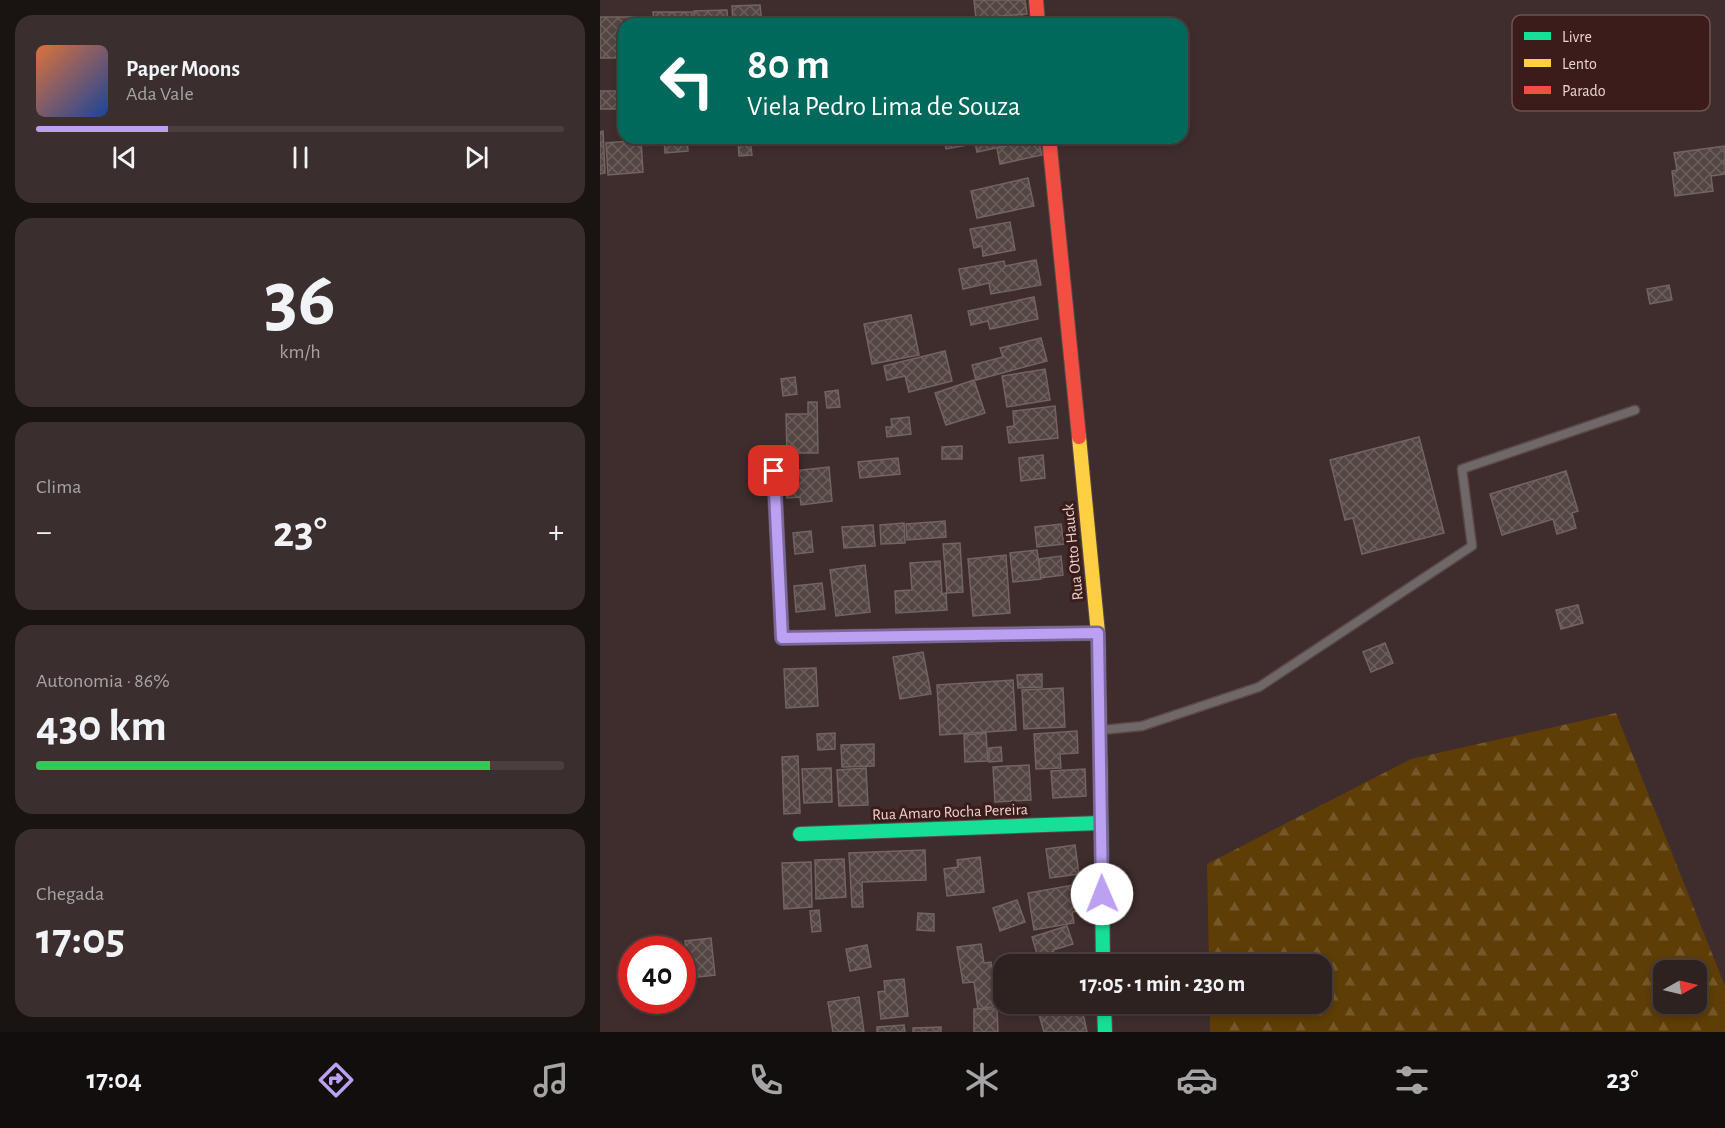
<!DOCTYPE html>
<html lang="pt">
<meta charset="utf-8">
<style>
:root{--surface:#2e2221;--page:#3a2f2e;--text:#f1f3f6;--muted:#a7a4a5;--line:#493f3f;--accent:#bca0f2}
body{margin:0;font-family:"Alegreya Sans",sans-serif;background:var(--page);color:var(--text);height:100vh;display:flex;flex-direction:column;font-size:22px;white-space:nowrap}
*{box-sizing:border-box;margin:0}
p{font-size:20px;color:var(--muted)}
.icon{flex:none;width:33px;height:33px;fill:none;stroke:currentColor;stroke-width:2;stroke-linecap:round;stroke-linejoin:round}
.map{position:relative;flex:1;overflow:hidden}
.details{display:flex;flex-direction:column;gap:15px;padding:15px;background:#191312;width:600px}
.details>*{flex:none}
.guide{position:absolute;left:18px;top:18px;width:570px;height:126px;border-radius:18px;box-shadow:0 3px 9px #0003,0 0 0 2px var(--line);background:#00695c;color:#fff;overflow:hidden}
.needle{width:39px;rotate:82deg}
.buttons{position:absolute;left:1053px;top:960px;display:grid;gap:12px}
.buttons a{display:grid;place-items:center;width:54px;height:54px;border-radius:12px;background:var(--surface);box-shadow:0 3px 9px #0003,0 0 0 2px var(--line);font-size:30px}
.speed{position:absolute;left:18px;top:936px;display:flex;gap:12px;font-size:30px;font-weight:700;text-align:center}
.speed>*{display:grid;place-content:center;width:78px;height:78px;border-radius:50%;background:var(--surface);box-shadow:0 3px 9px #0003,0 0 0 2px var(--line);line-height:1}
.speed .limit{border:9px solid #d22;background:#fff;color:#111}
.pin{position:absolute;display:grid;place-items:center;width:51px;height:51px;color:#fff;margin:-26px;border-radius:12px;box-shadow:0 3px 9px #0006}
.me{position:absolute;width:66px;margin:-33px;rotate:359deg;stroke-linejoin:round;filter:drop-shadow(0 0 4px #0008)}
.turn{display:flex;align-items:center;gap:21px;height:126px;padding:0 30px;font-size:27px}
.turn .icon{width:78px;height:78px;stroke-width:2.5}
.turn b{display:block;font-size:42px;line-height:51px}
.big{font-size:45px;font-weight:700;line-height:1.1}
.details .tile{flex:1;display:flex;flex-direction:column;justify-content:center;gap:9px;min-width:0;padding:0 21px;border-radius:18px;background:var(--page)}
.details .dial{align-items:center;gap:0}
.dial b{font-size:78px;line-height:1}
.song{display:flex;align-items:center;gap:18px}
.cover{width:72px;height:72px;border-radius:9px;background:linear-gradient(135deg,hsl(20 70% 55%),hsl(220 70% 35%))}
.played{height:6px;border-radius:3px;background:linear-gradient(90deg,var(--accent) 25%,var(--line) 25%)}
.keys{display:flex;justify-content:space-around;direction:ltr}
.heat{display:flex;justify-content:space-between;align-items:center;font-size:33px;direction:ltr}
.charge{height:9px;border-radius:4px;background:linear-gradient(90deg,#34c759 86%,var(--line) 0)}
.trip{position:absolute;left:393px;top:954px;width:339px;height:60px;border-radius:18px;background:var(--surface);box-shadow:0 3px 9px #0003,0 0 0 2px var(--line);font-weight:700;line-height:60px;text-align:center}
.tab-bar{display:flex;height:96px;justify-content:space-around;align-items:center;background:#120e0d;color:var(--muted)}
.tab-bar .icon{width:42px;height:42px}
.tab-bar .selected{color:var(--accent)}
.tab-bar b{font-size:27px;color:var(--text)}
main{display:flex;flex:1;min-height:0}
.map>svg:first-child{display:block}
</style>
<main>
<section class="details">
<div class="tile">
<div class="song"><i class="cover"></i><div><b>Paper Moons</b><p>Ada Vale</p></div></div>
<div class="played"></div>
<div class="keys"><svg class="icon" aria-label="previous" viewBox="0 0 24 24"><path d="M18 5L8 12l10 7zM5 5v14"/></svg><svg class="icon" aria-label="pause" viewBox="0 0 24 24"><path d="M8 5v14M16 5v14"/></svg><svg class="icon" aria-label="next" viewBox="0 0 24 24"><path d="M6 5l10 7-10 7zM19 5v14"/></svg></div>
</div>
<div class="tile dial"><b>36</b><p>km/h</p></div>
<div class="tile"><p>Clima</p>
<div class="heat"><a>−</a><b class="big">23°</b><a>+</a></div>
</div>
<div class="tile"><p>Autonomia · 86%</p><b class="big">430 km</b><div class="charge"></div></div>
<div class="tile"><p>Chegada</p><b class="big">17:05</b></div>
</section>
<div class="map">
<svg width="1125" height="1032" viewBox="0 0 1125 1032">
<defs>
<pattern id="forest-firs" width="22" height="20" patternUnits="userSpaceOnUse" patternTransform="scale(1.5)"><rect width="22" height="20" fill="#5e3d06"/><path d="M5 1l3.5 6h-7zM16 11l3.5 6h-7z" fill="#755829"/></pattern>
<pattern id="building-cross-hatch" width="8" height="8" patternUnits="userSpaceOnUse" patternTransform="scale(1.5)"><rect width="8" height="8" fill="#534542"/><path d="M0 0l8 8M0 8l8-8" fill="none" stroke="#6c5f5c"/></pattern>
</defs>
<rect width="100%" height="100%" fill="#3e2d2c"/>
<path fill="url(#forest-firs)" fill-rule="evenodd" d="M1016 713 1125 986V1032H610V1004H722V964H609L607 864 811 759ZM1064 970H1096V1004H1064Z"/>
<g fill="url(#building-cross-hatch)" stroke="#726460" stroke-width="1.5">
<path d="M374 0H425L427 14 376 19Z"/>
<path d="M160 5 162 24H133L132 6Z"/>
<path d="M127 10 128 24H94V11Z"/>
<path d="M53 12H92V24H54Z"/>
<path d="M422 14 423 24H393L392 17Z"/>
<path d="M0 17H35V24H24V58H0Z"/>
<rect x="0" y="91" width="24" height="18"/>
<path d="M3 131 5 173 0 174V132Z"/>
<path d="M64 138H87L88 151 65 153Z"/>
<path d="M344 138H367L368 145 346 149Z"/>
<path d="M374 138H438V139L377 152Z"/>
<path d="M438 139 442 155 400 164 397 148Z"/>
<path d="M41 140 43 172 8 175 6 143Z"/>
<path d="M150 140 152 155 139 156 138 142Z"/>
<path d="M1125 146V174L1111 176 1113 191 1075 196 1072 171 1077 170 1074 153Z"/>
<path d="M428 178 434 206 377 218 371 191Z"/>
<path d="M410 222 415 250 383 256 382 246 374 248 370 229Z"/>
<path d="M436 260 441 285 391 294 389 283 363 289 359 269 404 261 405 266Z"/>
<path d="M1069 285 1072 300 1050 304 1047 289Z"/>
<path d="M434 297 438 319 390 329 388 321 371 325 368 311Z"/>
<path d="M311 315 319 355 272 364 264 324Z"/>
<path d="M441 338 447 361 376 380 372 365 403 357 400 348Z"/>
<path d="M345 351 352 381 309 392 305 376 287 380 284 366Z"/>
<path d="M445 369 450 400 407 407 402 376Z"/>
<path d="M195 377 197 394 183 396 181 379Z"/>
<path d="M374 380 385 413 346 425 335 393Z"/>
<path d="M238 390 240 407 227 408 225 392Z"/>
<path d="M208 402H217L218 453H187L186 414H208Z"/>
<path d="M455 406 458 438 409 443 407 427 414 426 413 411Z"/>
<path d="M309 417 311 434 287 437 286 427H292L291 419Z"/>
<path d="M819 437 844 533 762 554 753 518 745 520 730 460Z"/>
<path d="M362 446V459H342V447Z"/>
<path d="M443 455 445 478 421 481 419 458Z"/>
<path d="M298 458 300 474 260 478 258 462Z"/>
<path d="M229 467 232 501 201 505 200 497 187 498 184 472Z"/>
<path d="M966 471 978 511 972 513 976 528 957 534 953 519 902 535 890 494Z"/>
<path d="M345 521 346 537 307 540 306 524Z"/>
<path d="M304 523 305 543 281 544 280 525Z"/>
<path d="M461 524 464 544 437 547 435 527Z"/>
<path d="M273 525 275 546 244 548 242 527Z"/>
<path d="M211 531 213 552 195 554 193 533Z"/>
<path d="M360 543 363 592 347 593 343 544Z"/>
<path d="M437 550 441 579 413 582 410 553Z"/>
<path d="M406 555 410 613 373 616 368 559Z"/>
<path d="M461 556 463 575 441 578 439 559Z"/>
<path d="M340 561 342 594 346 593 347 610 296 613 295 591 312 590 310 563Z"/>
<path d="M265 565 270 612 236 616 230 570Z"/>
<path d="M222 583 225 609 196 612 194 586Z"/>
<path d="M978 605 983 623 961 629 956 610Z"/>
<path d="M785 643 793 663 771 672 763 652Z"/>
<path d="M323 652 331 694 300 699 293 657Z"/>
<path d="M216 668 218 706 186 708 184 669Z"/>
<path d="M442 674V687L418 688 417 675Z"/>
<path d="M413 680 416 730 340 735 337 685Z"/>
<path d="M463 688 465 727 424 729 422 690Z"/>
<path d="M477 731 478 753 460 754 461 768 436 769 434 734Z"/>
<path d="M235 733V749L218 750 217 734Z"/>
<path d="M386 733 388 761 365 762 364 735Z"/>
<path d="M274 744V766L242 767 241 745Z"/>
<path d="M401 747 402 761 389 762V748Z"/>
<path d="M198 756 200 813 184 814 182 757Z"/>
<path d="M429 765 431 800 395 802 393 767Z"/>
<path d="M231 768 232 802 204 803 202 769Z"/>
<path d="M266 768 268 805 239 806 237 770Z"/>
<path d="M485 769 486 796 453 798 451 771Z"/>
<path d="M475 845 479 874 450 878 446 849Z"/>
<path d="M325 850 326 880 262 882 263 907H252L249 853Z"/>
<path d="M380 857 384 892 347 896 344 869 358 867 357 860Z"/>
<path d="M244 859 246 897 216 899 215 860Z"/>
<path d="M211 862 212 907 184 909 182 863Z"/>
<path d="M484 883 489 909 472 912 474 923 434 930 428 893Z"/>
<path d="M417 900 425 922 400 931 393 908Z"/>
<path d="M219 910 221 931 212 932 210 911Z"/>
<path d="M318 913 334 914V931L317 930Z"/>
<path d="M467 926 473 944 453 950 457 961 440 964 432 937Z"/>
<path d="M111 938 115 975 90 978 85 941Z"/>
<path d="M381 944 384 963 391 962 398 1006 378 1009 374 982 363 983 357 947Z"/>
<path d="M267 945 271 967 250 971 246 949Z"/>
<path d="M476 957 478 964H453Z"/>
<path d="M304 979 308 1016 281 1019 278 992 285 991 284 981Z"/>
<path d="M259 997 264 1032H233L228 1002Z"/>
<path d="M436 1004H481L487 1032H444Z"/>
<path d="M374 1009H397L398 1032H374Z"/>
<path d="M304 1025 305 1032H277V1027Z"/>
<path d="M341 1027V1032H313V1028Z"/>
</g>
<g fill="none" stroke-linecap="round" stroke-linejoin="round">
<g stroke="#584948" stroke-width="11">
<path id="lane" d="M502 730 542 726 659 687 872 546 862 469 1035 410"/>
</g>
<g stroke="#584948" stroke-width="16">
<g id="fast">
<path d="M408 634 498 633"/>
<path d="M501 810 503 964"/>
<path d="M200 834 501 823"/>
<path d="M504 1004 505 1032"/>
</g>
</g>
<g stroke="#584948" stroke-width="16">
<path id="slow" d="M479 437 498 633 501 810"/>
</g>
<g stroke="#584948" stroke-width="16">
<g id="jam">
<path d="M436 0 438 24"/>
<path d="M449 138 479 437"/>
<path d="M174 471 182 638 408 634"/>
</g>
</g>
<use href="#lane" stroke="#706868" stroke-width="8"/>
<use href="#fast" stroke="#16e098" stroke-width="14"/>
<use href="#slow" stroke="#ffcf43" stroke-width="14"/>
<use href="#jam" stroke="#f24e42" stroke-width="14"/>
</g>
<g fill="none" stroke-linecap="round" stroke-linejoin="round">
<g stroke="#7a689d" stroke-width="15">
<path id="route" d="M174 471 182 638 498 633 502 894"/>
</g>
<use href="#route" stroke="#bca0f2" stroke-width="10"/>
</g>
<g text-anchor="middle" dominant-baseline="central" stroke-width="6" stroke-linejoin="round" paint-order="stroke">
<g font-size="16" fill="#e9d3d1" stroke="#3b1c1a">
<text transform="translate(473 552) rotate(-96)">Rua Otto Hauck</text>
<text transform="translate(350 812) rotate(-2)">Rua Amaro Rocha Pereira</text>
</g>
</g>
<rect x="912" y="15" width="198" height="96" rx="9" fill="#3b1c1a" stroke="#6f5351" stroke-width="1.5"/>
<rect x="924" y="32" width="27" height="8" fill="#16e098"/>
<rect x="924" y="59" width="27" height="8" fill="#ffcf43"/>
<rect x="924" y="86" width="27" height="8" fill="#f24e42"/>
<g font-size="16" fill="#e9d3d1">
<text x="962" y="42">Livre</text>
<text x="962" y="69">Lento</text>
<text x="962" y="96">Parado</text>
</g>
</svg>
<div class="buttons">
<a><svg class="needle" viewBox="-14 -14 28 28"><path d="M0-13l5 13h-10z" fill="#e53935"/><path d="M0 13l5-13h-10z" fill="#a7a4a5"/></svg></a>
</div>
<div class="speed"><div class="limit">40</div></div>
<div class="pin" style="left:174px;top:471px;background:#d93025"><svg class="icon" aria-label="arrive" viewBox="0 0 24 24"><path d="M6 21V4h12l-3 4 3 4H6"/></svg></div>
<svg class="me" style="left:502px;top:894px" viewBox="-20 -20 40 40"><circle r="19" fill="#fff"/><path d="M0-13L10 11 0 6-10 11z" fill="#bca0f2"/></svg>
<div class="trip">17:05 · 1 min · 230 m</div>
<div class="guide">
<div class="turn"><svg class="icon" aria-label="left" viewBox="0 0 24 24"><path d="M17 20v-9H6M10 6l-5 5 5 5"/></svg><div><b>80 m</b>Viela Pedro Lima de Souza</div></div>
</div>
</div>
</main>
<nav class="tab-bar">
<b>17:04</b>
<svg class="icon selected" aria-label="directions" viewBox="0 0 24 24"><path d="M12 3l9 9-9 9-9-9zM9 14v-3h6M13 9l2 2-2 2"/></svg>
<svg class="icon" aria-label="music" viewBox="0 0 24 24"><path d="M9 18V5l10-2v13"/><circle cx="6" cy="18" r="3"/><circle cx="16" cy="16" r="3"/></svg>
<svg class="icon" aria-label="phone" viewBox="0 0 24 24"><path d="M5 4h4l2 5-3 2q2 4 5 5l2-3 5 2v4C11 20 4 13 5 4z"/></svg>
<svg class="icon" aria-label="climate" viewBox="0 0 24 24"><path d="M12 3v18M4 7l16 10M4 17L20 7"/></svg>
<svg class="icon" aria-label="car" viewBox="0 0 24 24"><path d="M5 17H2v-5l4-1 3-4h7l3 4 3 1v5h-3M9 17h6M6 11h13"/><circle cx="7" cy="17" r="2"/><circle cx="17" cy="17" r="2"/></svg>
<svg class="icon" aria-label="filters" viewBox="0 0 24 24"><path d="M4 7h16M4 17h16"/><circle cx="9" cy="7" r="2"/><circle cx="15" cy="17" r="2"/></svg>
<b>23°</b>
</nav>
